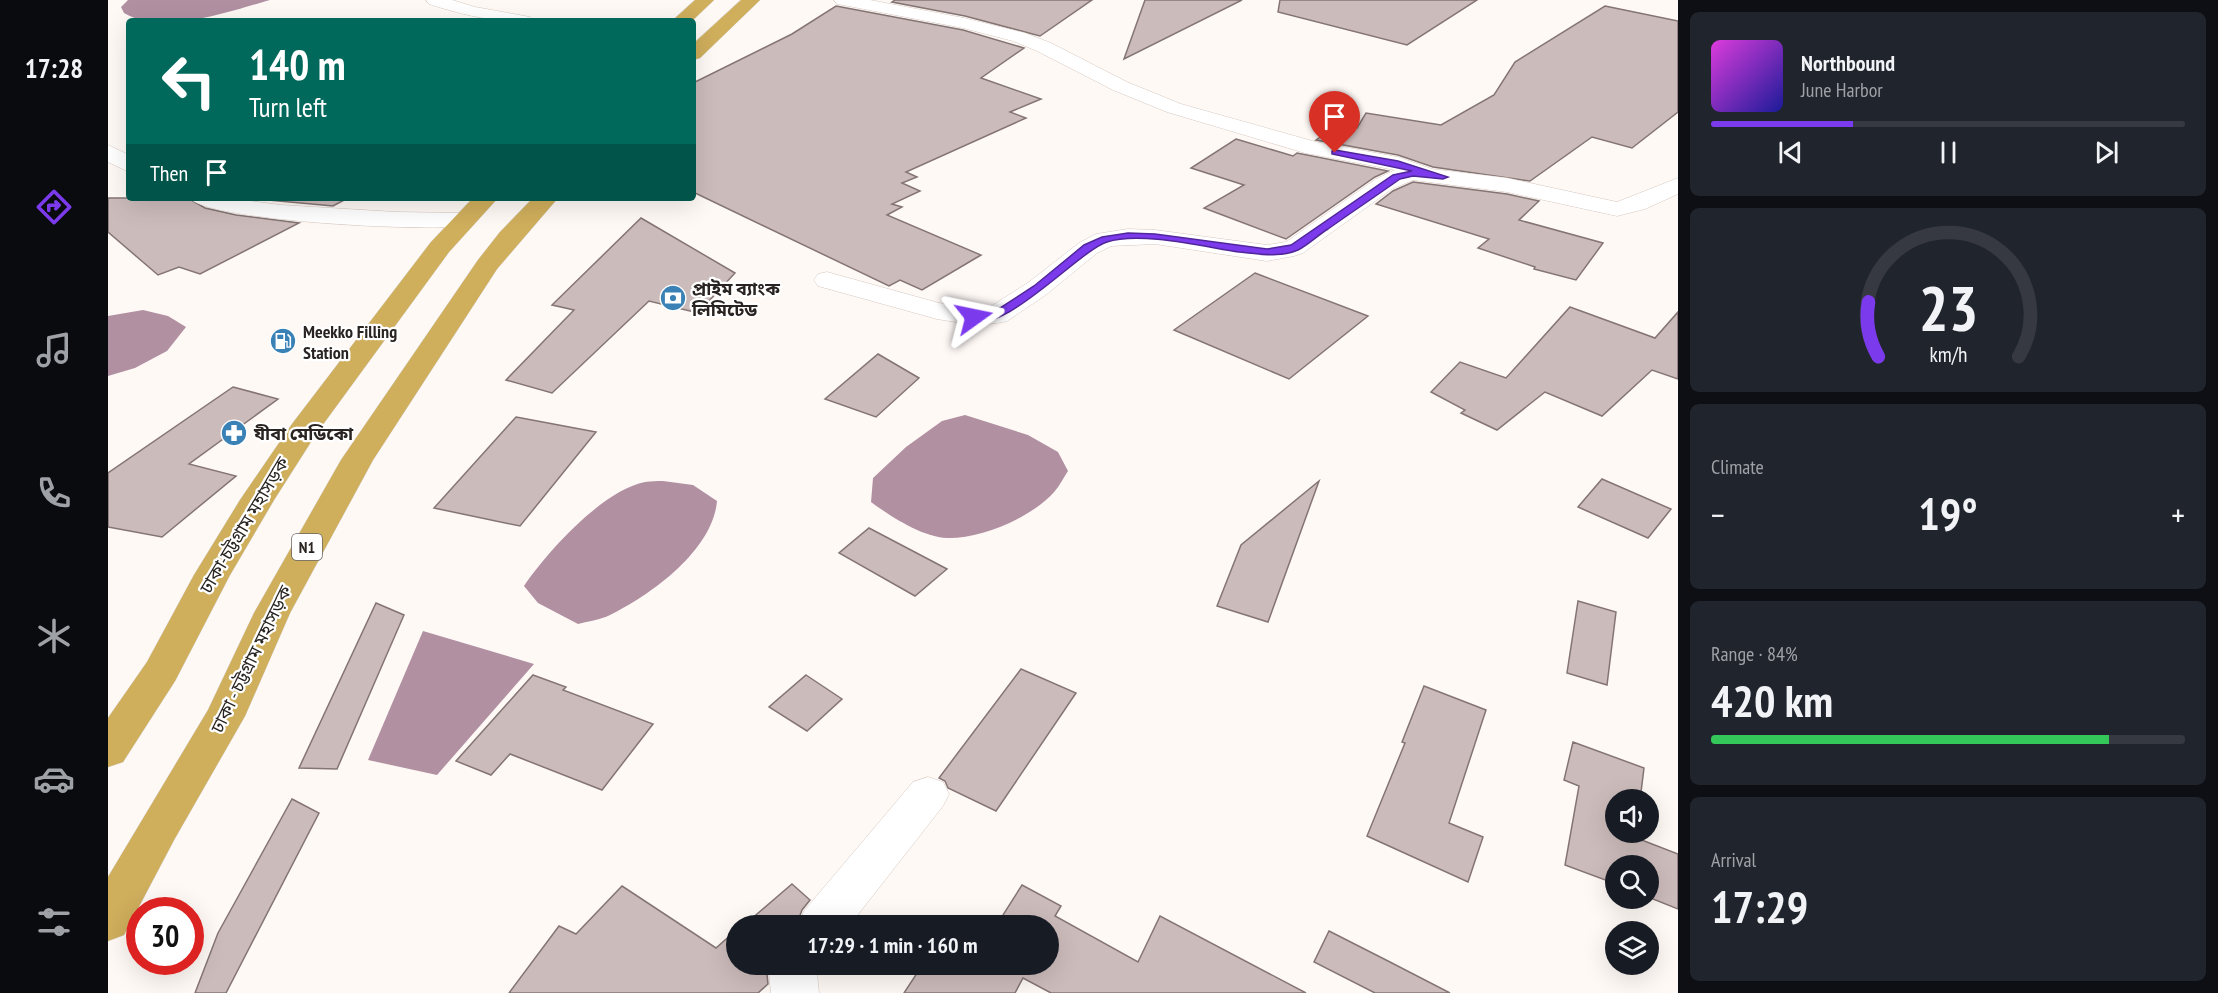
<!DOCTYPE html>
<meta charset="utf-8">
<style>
:root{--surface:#171b24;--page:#20242c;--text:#f1f3f6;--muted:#9ea1a6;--line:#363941;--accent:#7c3aed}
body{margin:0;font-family:"PT Sans Narrow","Noto Sans Bengali",sans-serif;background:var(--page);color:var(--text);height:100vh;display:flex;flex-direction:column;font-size:22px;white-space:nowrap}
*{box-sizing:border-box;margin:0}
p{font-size:20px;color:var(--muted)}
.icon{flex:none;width:33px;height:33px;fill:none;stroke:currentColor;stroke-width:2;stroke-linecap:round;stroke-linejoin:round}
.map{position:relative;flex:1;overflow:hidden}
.drawer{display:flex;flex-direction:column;gap:12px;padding:12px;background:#0d0f14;width:540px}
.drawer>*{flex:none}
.hud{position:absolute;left:18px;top:18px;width:570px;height:183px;border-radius:6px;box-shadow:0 6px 24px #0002;background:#00695c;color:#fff;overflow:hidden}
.buttons{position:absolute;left:1497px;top:789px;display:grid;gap:12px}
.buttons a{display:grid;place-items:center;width:54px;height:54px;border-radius:50%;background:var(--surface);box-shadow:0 6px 24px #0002;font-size:30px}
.speed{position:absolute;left:18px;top:897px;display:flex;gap:12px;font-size:30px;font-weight:700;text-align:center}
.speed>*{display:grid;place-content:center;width:78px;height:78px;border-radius:50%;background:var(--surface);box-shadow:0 6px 24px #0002;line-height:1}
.speed .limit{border:9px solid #d22;background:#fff;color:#111}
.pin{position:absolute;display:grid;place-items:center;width:51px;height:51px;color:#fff;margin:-62px -26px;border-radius:50% 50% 50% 0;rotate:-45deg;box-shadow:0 0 6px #0007}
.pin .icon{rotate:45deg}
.me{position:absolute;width:66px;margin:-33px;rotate:78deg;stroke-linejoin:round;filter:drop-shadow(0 0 4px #0008)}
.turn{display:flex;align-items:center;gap:21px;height:126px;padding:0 24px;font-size:27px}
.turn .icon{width:78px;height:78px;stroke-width:2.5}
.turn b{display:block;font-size:42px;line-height:51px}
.then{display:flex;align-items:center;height:57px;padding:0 24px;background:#0003;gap:12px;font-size:22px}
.big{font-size:45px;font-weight:700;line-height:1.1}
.drawer .card{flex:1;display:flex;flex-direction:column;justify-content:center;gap:9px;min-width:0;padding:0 21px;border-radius:9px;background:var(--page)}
.drawer .dial{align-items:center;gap:0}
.dial svg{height:156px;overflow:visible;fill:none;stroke:var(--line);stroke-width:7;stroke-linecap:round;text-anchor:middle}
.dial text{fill:var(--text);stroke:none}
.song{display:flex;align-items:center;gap:18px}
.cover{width:72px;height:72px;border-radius:9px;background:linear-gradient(135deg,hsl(300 70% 55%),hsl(240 70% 35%))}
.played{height:6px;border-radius:3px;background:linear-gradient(90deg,var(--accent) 30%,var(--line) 30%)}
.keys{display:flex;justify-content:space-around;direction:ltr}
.heat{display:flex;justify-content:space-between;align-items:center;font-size:33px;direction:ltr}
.charge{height:9px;border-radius:4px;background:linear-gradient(90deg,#34c759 84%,var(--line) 0)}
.trip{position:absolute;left:618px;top:915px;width:333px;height:60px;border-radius:30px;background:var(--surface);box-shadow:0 6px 24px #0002;font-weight:700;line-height:60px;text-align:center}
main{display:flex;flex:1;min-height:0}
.dock{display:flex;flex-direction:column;width:108px;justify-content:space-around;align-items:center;background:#090b0e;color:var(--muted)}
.dock .icon{width:42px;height:42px}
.dock .active{color:var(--accent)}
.dock b{font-size:27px;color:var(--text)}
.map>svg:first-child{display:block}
</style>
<main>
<nav class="dock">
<b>17:28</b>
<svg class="icon active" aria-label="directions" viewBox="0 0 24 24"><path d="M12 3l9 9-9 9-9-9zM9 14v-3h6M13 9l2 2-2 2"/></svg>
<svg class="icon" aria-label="music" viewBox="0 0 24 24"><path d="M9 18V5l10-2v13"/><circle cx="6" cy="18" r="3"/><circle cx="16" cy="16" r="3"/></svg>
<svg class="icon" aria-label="phone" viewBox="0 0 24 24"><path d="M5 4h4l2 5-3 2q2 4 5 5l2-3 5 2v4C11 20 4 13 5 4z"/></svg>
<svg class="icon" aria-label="climate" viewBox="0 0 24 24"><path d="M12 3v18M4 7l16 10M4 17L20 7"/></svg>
<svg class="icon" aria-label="car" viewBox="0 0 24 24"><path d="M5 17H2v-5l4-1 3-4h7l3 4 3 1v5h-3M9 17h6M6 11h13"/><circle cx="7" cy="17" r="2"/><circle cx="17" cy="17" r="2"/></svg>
<svg class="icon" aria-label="filters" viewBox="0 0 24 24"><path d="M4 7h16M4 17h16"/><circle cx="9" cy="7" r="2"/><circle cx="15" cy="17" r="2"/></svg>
</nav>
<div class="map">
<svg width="1570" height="993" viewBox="0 0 1570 993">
<rect width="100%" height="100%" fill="#fff9f6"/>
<g fill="#b190a2">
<path d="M20 0H162C123 11 53 36 16 13L13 7Z"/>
<path d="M35 310 60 316 78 327 59 351 27 368 0 376V316Z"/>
<path d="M857 415 920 435 950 452 960 471C956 477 952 485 947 491 925 517 873 539 839 538 814 537 782 516 763 502L765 478 798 447 834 421Z"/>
<path d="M555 481 585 485 609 501C605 550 543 595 502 615 492 620 481 621 470 624L430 603 416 586C439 552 495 490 537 482 543 481 549 481 555 481Z"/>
<path d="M315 631 426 664 329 775 260 760Z"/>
</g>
<g fill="#cbb" stroke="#847574" stroke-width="1.5">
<path d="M787 0H984L932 36 857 16 784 2Z"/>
<path d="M1037 0H1134L1016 59Z"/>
<path d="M1172 0H1369L1299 45 1170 12Z"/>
<path d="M728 6 855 30 916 48 873 78 933 99 902 112 918 118 798 172 809 177 794 183 812 191 784 204 794 207 779 215 873 255 814 290 792 280 781 286 585 192V83L684 34Z"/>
<path d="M1497 6 1570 21V112L1524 148 1484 137 1422 181 1325 167 1290 155 1208 140 1232 123 1249 128 1258 113 1333 125 1386 95 1407 62Z"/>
<path d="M1128 139 1185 156 1189 153 1280 171 1267 177 1178 239 1096 208 1136 185 1083 168Z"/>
<path d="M1305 182 1399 194 1431 201 1411 220 1495 243 1468 280 1426 269 1427 267 1370 248 1381 239 1268 204 1285 191Z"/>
<path d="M0 198H80L97 208 128 215 191 223 92 274 71 267 50 275 0 232Z"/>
<path d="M137 198H240L225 206Z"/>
<path d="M533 218 627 273 590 313 541 301 444 393 398 380 466 310 444 305Z"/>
<path d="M1147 273 1260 316 1181 379 1066 330Z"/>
<path d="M1462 307 1547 338 1570 312V379L1544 370 1494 416 1437 392 1389 430 1353 413 1357 410 1323 392 1352 362 1398 378Z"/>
<path d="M770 354 811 378 768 417 717 399Z"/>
<path d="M125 387 170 399 81 464 128 476 54 537 0 527V473Z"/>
<path d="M408 417 488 432 412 526 326 508Z"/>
<path d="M1494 479 1563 509 1540 538 1470 507Z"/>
<path d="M1211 481 1160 622 1109 606 1133 545Z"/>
<path d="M761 528 839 569 807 596 731 553Z"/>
<path d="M1470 601 1508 612 1499 685 1459 673Z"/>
<path d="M268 603 296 615 229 769 191 768Z"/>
<path d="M913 669 968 693 888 811 840 788 837 781 831 778Z"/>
<path d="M425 675 458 687 455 690 545 724 494 790 402 754 383 775 348 761Z"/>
<path d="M698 675 734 699 699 731 661 707Z"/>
<path d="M1316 686 1378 710 1341 823 1375 837 1360 882 1259 836 1297 743 1294 742Z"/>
<path d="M1465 742 1536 768 1532 800H1508V832H1527L1526 837 1570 854V909L1540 897V866H1508V884L1457 865 1471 786 1456 780Z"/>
<path d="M184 799 211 813 118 993H87L110 933Z"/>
<path d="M684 884 702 900 694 910 688 926H635Z"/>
<path d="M914 885 953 906 947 916 1030 962 1052 916 1198 993H943L915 978 907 993H796L815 964H940V926H888Z"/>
<path d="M514 886 608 948 626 932 628 934V964H662L659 974 660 984 650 993H401L451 926 468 934Z"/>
<path d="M1221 931 1280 961 1342 993H1267L1206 962Z"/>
</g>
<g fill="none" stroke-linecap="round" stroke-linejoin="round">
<g stroke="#d6c8c0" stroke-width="1">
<g id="minor">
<path d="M318 0H344L367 7 422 17 425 21C382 21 362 17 321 4Z"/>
<path d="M726 0H762L856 18 917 33 943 43 1019 82 1073 104 1208 142 1290 157 1324 169 1399 178 1509 202 1570 178V194L1537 209 1509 216 1399 192 1305 180 1284 189 1195 253 1186 256 1159 261 1047 244 1003 246 989 253 939 294 899 321 889 323 866 325 829 319 710 286 706 280 710 274 719 272 831 303 866 309 882 307 921 282 971 243 988 234 1020 229 1047 230 1159 245 1178 242 1268 179 1287 170 1197 153 1059 112 1005 90 929 51 905 41 855 28 735 5 729 4Z"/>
<path d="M0 145 21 155V172L0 162Z"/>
<path d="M82 198H120L173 205 288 212 355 213 364 215 367 220 364 225C330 233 98 221 82 198Z"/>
<path d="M820 777 835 782 841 794 835 806 741 926H690L696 911 805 782Z"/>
<path d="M664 964H712L709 974 711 993H663L661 974Z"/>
</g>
</g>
<g stroke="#d8d8d7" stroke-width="1">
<g id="trunk">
<path d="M587 0H606L584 21H564Z"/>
<path d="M633 0H652L592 58 585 60V44Z"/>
<path d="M365 198H390L341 252 208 434 166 500 122 575 67 681 15 762 0 767V718L39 662 86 575 132 500 184 424 323 242Z"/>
<path d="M425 198H450L389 269 265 460 182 613 137 716 66 840 16 935 0 941V877L100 710 146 613 233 460 370 260 392 232Z"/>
</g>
</g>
<use href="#minor" fill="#fff" fill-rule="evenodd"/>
<use href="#trunk" fill="#cfae5c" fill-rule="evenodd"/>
</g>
<path fill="#7c3aed" stroke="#51269a" stroke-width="1.5" d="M1227 150 1290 161 1340 177 1335 179 1305 176 1292 179C1268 196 1244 212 1220 229 1210 235 1200 245 1190 250 1172 258 1150 254 1131 252 1097 247 1032 231 999 242 970 251 890 342 861 317L866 314 886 312 926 286 976 245 994 237 1020 233 1047 234 1159 249 1183 245 1285 175 1304 171 1224 154V151Z"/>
<defs>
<g id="bank-disc" transform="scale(1.35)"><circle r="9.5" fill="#3a81b6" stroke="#fff"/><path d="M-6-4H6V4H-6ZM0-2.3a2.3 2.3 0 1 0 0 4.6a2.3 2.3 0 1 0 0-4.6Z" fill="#fff"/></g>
<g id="fuel-disc" transform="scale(1.35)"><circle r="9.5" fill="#3a81b6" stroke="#fff"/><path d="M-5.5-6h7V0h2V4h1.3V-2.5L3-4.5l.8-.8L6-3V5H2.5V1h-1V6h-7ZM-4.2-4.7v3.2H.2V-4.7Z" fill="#fff"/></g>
<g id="pharmacy-disc" transform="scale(1.35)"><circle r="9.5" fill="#3a81b6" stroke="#fff"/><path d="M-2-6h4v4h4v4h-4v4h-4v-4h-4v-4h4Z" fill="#fff"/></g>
</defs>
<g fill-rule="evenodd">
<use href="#bank-disc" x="565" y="298"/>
<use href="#fuel-disc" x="175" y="341"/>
<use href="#pharmacy-disc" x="126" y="433"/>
</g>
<g text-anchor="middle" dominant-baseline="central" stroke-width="4.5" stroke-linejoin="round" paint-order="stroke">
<rect fill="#fff" stroke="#696664" stroke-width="1.5" x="184" y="534" width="30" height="26" rx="4.5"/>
<g font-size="16" font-weight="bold" fill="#292421">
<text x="199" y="547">N1</text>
</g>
<g font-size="18" font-weight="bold" fill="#292421" stroke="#fff" text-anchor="start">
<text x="584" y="288">প্রাইম ব্যাংক<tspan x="584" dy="21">লিমিটেড</tspan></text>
<text x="195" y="331">Meekko Filling<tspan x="195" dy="21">Station</tspan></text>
<text x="146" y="433">যীবা মেডিকো</text>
</g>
<g font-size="18" fill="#292421" stroke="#fff">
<text transform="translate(136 525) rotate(-59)">ঢাকা-চট্টগ্রাম মহাসড়ক</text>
<text transform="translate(143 659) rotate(-64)">ঢাকা - চট্টগ্রাম মহাসড়ক</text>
</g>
</g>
</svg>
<div class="buttons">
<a><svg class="icon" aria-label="sound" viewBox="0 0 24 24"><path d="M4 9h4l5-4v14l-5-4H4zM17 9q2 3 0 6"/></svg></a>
<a><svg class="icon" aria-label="search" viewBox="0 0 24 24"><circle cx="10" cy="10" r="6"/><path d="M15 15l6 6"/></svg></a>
<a><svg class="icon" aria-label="layers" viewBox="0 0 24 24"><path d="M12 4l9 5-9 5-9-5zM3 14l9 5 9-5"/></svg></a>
</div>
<div class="speed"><div class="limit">30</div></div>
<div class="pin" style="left:1227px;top:153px;background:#d93025"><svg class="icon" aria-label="arrive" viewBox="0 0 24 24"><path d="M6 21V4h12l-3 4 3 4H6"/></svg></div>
<svg class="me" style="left:866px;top:317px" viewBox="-20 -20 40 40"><path d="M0-17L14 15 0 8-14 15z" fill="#7c3aed" stroke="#fff" stroke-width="4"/></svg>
<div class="trip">17:29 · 1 min · 160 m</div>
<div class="hud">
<div class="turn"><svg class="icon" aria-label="left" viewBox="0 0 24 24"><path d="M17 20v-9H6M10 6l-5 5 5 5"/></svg><div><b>140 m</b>Turn left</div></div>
<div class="then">Then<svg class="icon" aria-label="arrive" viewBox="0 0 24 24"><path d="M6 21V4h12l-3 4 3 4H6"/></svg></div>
</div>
</div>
<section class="drawer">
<div class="card">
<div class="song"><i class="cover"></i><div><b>Northbound</b><p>June Harbor</p></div></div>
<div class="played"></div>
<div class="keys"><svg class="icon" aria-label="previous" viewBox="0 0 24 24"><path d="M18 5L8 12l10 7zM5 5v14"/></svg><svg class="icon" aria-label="pause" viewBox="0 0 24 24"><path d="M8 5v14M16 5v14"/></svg><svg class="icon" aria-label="next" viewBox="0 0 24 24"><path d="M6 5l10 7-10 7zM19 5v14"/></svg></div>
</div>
<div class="card dial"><svg viewBox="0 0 100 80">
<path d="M14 69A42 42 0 1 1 86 69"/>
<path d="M14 69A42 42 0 0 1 9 41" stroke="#7c3aed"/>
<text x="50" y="56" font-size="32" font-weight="700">23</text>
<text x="50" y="72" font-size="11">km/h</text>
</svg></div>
<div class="card"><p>Climate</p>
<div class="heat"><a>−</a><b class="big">19°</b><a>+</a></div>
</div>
<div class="card"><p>Range · 84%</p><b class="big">420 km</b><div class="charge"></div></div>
<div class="card"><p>Arrival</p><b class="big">17:29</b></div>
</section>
</main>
